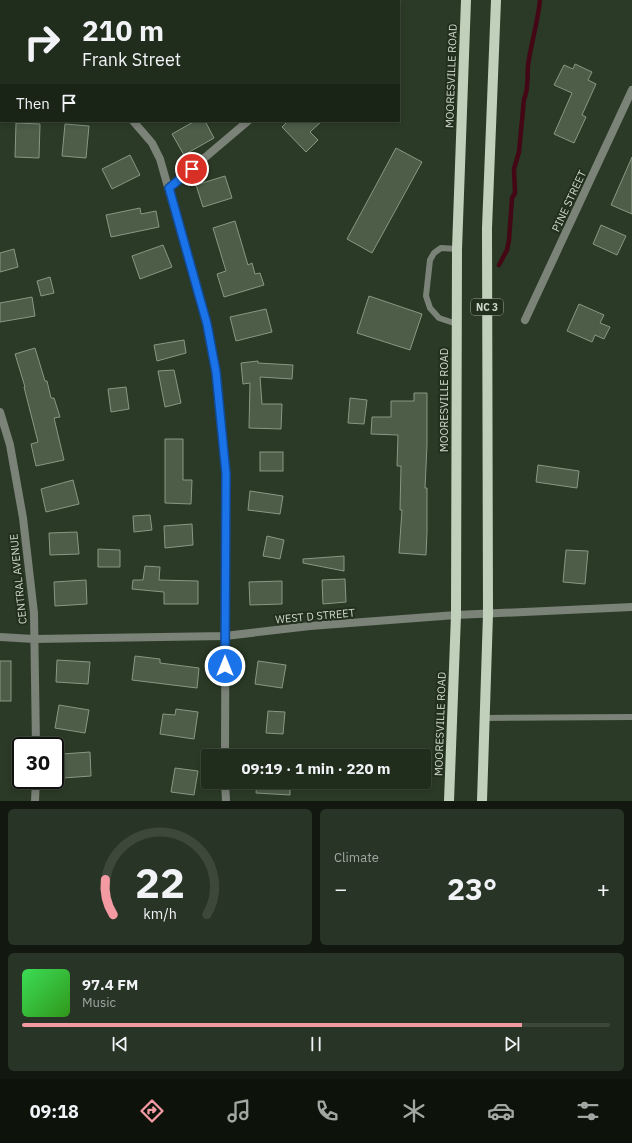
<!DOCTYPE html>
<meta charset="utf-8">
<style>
:root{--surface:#202c1c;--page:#283425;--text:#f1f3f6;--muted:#a2a7a3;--line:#3d483b;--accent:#f49aa3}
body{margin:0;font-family:"IBM Plex Sans",sans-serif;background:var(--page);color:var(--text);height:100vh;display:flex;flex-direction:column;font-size:15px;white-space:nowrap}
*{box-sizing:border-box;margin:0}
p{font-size:13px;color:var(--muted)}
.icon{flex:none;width:22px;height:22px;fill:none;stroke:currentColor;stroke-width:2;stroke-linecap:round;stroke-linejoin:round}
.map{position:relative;height:801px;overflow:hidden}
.drawer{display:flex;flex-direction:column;gap:8px;padding:8px;background:#12180f;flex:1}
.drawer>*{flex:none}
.banner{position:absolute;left:0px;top:0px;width:400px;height:122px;box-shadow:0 2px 6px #0003,0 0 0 1px var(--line);background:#202c1c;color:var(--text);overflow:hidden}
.speed{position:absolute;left:12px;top:737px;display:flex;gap:8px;font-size:20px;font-weight:700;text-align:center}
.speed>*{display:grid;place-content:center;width:52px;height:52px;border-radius:50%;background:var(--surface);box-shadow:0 2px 6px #0003,0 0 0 1px var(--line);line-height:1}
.speed .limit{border:2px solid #111;border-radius:6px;background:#fff;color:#111}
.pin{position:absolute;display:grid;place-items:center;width:34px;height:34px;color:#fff;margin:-17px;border:2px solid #fff;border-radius:50%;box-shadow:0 1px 4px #0007}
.me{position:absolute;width:44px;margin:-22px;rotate:0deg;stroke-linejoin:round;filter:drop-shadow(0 0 3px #0008)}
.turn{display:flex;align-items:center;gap:14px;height:84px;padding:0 16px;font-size:18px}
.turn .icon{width:52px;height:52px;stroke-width:2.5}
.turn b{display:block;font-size:28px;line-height:34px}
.then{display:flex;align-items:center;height:38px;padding:0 16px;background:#0003;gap:8px;font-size:15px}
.big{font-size:30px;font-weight:700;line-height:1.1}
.drawer .widget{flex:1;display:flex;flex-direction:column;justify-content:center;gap:6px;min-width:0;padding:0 14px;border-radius:6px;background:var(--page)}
.drawer .dial{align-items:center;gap:0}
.dial svg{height:104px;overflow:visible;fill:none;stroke:var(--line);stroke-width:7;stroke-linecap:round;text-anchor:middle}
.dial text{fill:var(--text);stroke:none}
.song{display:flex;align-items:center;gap:12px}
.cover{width:48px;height:48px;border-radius:6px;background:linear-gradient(135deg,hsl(130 70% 55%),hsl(110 70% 35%))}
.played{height:4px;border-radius:2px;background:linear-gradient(90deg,var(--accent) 85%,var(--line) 85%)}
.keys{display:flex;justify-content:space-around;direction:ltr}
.heat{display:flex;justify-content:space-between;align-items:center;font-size:22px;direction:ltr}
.drawer .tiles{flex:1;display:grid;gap:8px;grid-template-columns:1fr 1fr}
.widget:last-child{grid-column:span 2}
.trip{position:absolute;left:201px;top:749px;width:230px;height:40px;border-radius:4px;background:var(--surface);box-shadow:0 2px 6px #0003,0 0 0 1px var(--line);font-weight:700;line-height:40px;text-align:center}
.tab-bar{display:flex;height:64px;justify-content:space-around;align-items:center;background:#0d120b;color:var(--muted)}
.tab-bar .icon{width:28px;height:28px}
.tab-bar .on{color:var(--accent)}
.tab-bar b{font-size:18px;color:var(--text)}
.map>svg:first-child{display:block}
</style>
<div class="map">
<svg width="632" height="801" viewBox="0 0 632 801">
<rect width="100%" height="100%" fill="#2b3a26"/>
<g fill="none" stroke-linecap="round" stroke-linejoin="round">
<path stroke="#440715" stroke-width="4.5" d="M499 265 507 250 509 240 512 198 515 193 514 169 519 152 524 99C529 89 527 76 528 65 531 43 538 22 540 0"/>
</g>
<g fill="#4d5d48" stroke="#879982">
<path d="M575 64 592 72 588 80 596 84 582 115 586 117 574 143 554 134 572 93 554 85 564 65 573 69Z"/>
<path d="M195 121H205L214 138 184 155 172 134Z"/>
<path d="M288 121H322L310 132 318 140 306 152 282 127Z"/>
<path d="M16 123 40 124 39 158 15 157Z"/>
<path d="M65 124 89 126 86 158 62 156Z"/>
<path d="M396 148 422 162 372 253 347 239Z"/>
<path d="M130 155 140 175 112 189 102 169Z"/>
<path d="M632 157V214L611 205Z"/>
<path d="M225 176 232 198 203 207 196 185Z"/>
<path d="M140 208 141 214 156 211 159 227 111 237 106 215Z"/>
<path d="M235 221 248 265 252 263 255 274 260 273 264 285 224 297 217 274 226 271 213 228Z"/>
<path d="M601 225 626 236 617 255 593 244Z"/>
<path d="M163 245 172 267 140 279 132 256Z"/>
<path d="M14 249 18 267 0 272V253Z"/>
<path d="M50 277 54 293 41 296 37 281Z"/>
<path d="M369 296 422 314 410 350 357 333Z"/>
<path d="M32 297 35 316 0 322V303Z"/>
<path d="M579 304 604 315 600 323 610 327 604 339 595 335 592 342 567 331Z"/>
<path d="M266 309 272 332 236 341 230 317Z"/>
<path d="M184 340 186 353 157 361 154 345Z"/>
<path d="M35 348 45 381H47L51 398H54L60 417 54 418 64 460 36 466 31 444 38 442 24 387H25L15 354Z"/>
<path d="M258 361V363L293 365 292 379 260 377 262 404H282L281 429 249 428 250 383 243 384 241 363Z"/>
<path d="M174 370 181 403 165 407 158 371Z"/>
<path d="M126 387 129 409 111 412 108 389Z"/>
<path d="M414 393H427V445L425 488H427V532L426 555 399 553 402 510H400L401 466H397L398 435 371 434 372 417H391V401H414Z"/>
<path d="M350 398 367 400 364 424 348 423Z"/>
<path d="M165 439H183V480H192L191 504 165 503Z"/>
<rect x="260" y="452" width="23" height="19"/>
<path d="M538 465 579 471 577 488 536 482Z"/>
<path d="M73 480 79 504 46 512 41 489Z"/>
<path d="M250 491 283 496 280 514 248 510Z"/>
<path d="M150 515 152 530 134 532 133 516Z"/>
<path d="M192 524 193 545 165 548 164 526Z"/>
<path d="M77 532 79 554 50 555 49 533Z"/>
<path d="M267 536 284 540 280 559 263 556Z"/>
<path d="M98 549 120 550V567H98Z"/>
<path d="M566 550 588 551 585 584 563 582Z"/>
<path d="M344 556V571L303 563V559Z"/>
<path d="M145 566 160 567 159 580 198 581V604H164V592L132 589 133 580H143Z"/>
<path d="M345 579 346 602 323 604 322 580Z"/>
<path d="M86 580 87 604 55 606 54 582Z"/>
<path d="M282 581V604L250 605 249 582Z"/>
<path d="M135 656 160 659V663L199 668 197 688 132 680Z"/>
<path d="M57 660 90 662 88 684 56 682Z"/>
<rect x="0" y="661" width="11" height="40"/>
<path d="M258 661 286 665 282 688 255 684Z"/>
<path d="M59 705 89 710 85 733 55 728Z"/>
<path d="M176 709 198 712 194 739 160 734 163 714 175 715Z"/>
<path d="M268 711 285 712 283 734 266 733Z"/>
<path d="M90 752 91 776 63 778 62 754Z"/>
<path d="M175 768 198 771 194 795 171 792Z"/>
<path d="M257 782H290V795L256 793Z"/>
</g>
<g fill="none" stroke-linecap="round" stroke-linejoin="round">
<g stroke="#7b8278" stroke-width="6">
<path d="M457 324 439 318 430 308 426 296 430 260 434 253 441 248 457 249"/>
<path d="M485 718 632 717"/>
</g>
<g stroke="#7b8278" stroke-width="8">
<path d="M164 1V0"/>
<path d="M363 1V0"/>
<path d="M0 102H1"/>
<path d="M133 121 152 143 160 159 207 324 216 372 226 474 225 756"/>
<path d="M169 188 248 121"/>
<path d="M525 320 632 90"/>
<path d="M0 412 10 445 23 518 34 613 36 746"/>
<path d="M0 637 34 639 225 636 310 626 456 615 632 607"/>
<path d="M225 782 226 801"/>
<path d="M35 801 36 780"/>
</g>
<g stroke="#c0d0bb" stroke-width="10">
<path d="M449 801 456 615 457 249 466 0"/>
<path d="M482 801 488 614 487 228 496 0"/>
</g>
</g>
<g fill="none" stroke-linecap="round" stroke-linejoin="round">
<g stroke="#114b97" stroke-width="10">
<path id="route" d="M192 169 169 188 207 324 216 372 226 474 225 666"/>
</g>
<use href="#route" stroke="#1a73e8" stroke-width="7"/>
</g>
<g text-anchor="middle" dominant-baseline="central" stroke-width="4" stroke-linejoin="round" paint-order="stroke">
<rect fill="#212f1c" stroke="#9aa596" stroke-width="1" x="471" y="299" width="32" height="16" rx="3"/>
<g font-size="10" font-weight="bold" fill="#ced7cb">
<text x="487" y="307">NC 3</text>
</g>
<g font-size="11" fill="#ced7cb" stroke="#212f1c">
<text transform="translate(451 76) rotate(-88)">MOORESVILLE ROAD</text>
<text transform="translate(569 201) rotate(-65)">PINE STREET</text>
<text transform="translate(444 400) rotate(-90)">MOORESVILLE ROAD</text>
<text transform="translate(18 579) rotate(-96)">CENTRAL AVENUE</text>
<text transform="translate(315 616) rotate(-5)">WEST D STREET</text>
<text transform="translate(440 724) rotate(-88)">MOORESVILLE ROAD</text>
</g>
</g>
</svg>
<div class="speed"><div class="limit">30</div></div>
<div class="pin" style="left:192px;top:169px;background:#d93025"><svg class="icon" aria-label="arrive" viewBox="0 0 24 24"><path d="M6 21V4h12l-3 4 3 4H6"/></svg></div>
<svg class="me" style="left:225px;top:666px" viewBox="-20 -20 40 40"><circle r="17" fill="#1a73e8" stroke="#fff" stroke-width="3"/><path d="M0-11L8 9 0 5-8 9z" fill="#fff"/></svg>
<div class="trip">09:19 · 1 min · 220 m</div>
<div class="banner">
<div class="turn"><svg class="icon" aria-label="right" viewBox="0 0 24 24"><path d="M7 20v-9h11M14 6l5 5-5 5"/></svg><div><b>210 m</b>Frank Street</div></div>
<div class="then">Then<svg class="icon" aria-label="arrive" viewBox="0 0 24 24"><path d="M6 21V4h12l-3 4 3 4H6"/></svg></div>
</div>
</div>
<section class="drawer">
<div class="tiles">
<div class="widget dial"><svg viewBox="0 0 100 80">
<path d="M14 69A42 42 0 1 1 86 69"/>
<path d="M14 69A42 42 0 0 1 8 42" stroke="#f49aa3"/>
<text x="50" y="56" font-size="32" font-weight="700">22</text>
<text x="50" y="72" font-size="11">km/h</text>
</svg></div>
<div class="widget"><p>Climate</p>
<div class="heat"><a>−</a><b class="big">23°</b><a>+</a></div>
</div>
<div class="widget">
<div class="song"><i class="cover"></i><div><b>97.4 FM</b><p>Music</p></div></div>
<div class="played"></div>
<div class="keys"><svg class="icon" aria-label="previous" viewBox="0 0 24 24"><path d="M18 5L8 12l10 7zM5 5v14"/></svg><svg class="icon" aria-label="pause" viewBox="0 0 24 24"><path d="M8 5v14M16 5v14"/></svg><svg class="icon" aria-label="next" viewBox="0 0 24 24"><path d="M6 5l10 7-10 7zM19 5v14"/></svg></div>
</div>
</div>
</section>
<nav class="tab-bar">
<b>09:18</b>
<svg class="icon on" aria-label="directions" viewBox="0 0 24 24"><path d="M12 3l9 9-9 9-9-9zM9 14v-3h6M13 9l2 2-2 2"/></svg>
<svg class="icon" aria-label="music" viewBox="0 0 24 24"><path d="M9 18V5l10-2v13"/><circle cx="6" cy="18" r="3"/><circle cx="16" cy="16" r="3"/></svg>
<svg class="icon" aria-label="phone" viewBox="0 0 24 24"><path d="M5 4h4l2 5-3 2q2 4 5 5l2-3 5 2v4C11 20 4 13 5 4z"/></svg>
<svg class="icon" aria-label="climate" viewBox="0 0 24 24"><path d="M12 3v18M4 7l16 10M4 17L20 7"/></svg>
<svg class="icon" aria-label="car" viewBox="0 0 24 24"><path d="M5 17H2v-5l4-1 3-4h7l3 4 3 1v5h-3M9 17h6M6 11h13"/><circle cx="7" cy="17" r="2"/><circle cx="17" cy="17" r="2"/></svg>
<svg class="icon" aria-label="filters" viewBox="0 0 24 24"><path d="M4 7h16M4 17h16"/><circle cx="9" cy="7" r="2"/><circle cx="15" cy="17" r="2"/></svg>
</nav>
